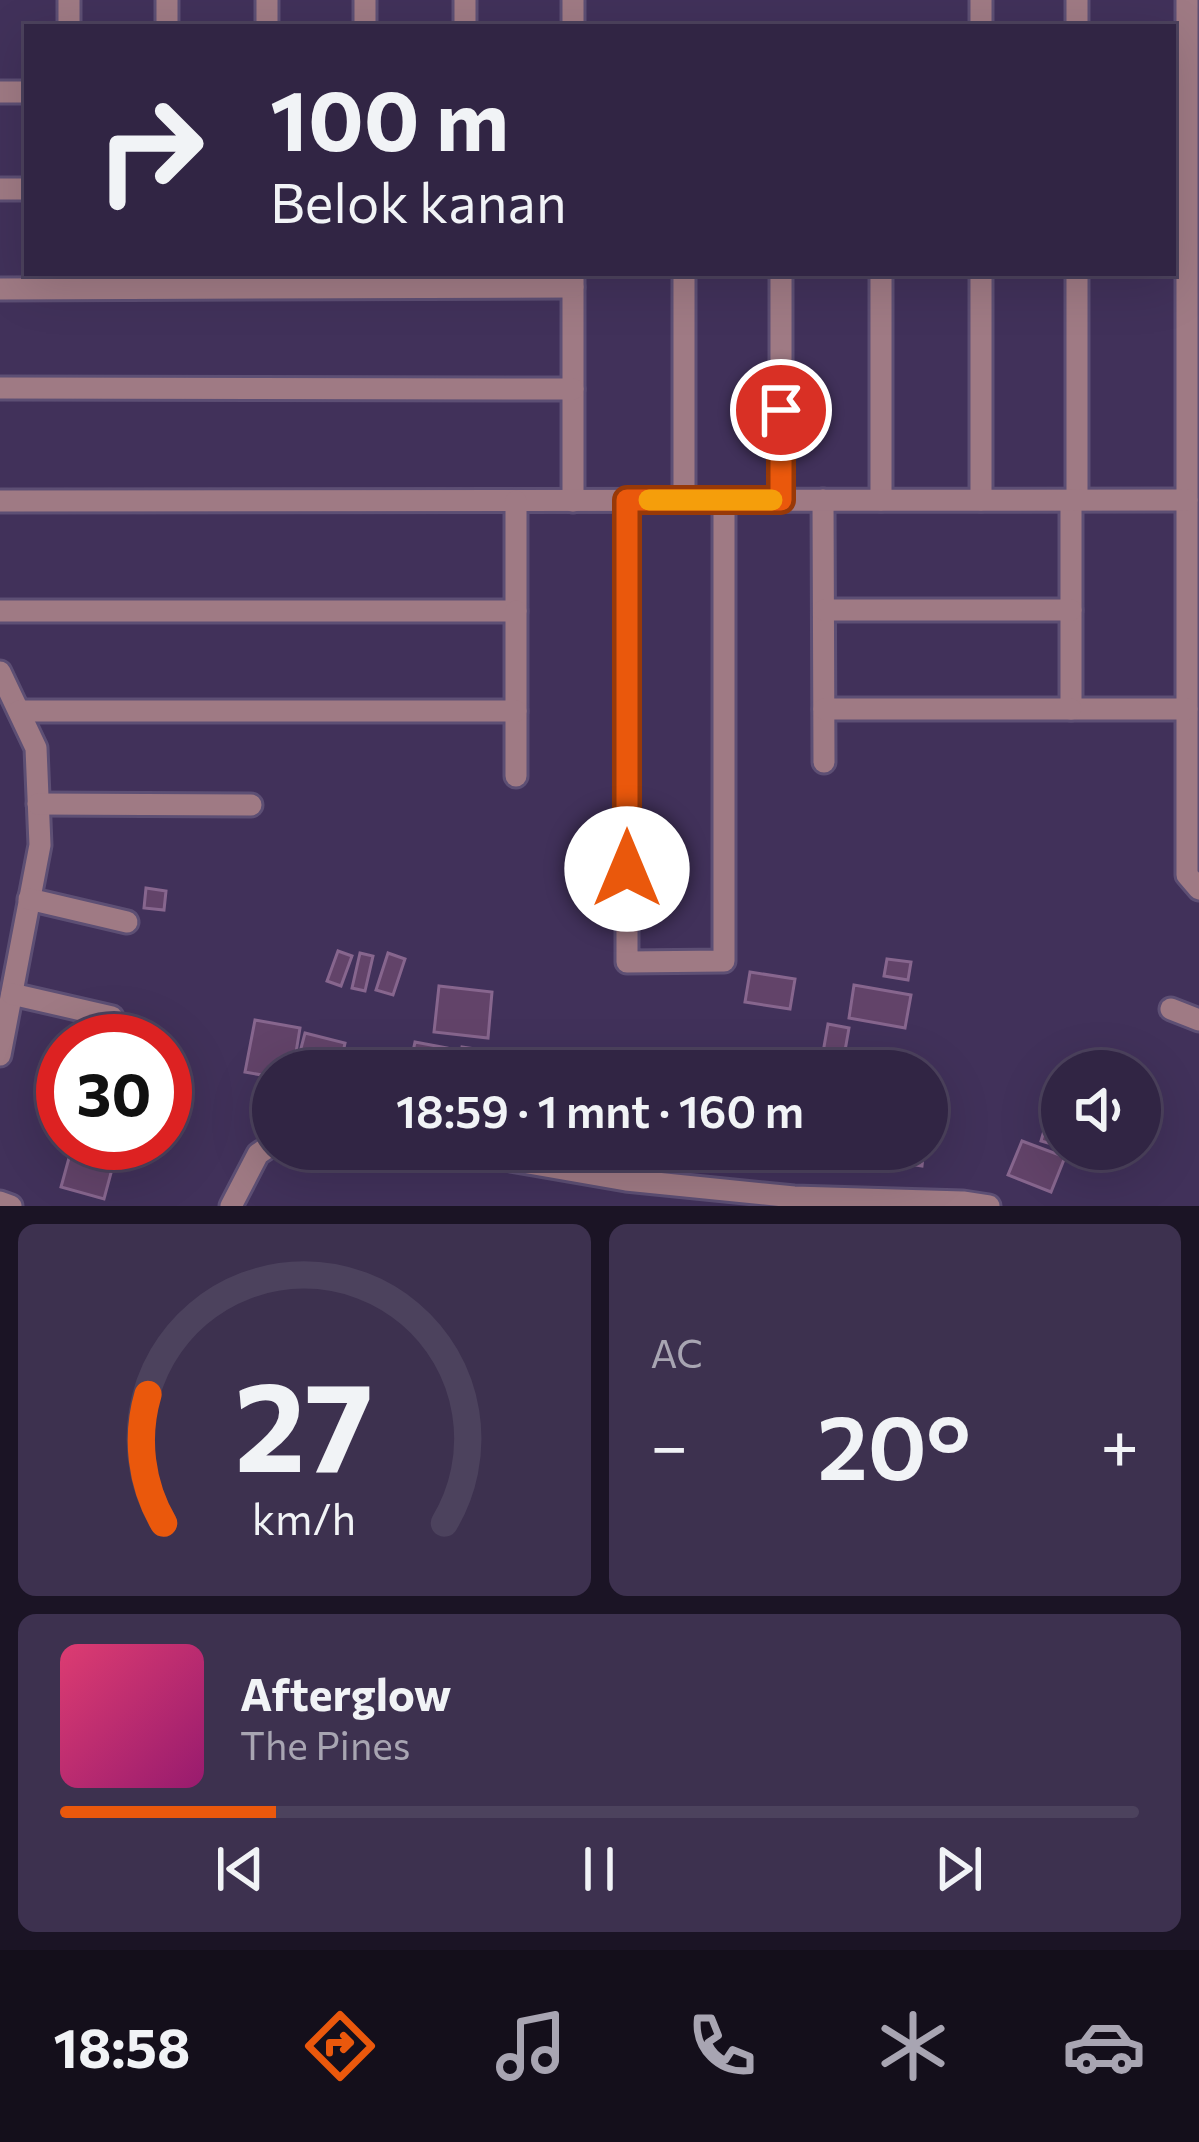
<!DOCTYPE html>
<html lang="id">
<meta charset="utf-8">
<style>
:root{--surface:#312544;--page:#3d314f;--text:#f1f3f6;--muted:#a8a5b2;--line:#4c425d;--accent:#ea580c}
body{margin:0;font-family:Commissioner,sans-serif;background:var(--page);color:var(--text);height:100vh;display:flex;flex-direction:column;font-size:45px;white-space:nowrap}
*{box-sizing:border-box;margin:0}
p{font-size:39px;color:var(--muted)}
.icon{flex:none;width:66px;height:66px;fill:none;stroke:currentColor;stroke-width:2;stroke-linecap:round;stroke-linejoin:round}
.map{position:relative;height:1206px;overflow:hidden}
.drawer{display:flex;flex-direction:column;gap:18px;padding:18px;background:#1b1425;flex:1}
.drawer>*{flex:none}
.banner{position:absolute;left:24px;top:24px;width:1152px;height:252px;border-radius:0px;box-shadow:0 12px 48px #0002,0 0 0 3px var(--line);background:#312544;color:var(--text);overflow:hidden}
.tools{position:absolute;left:1041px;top:1050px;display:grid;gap:24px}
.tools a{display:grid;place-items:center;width:120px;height:120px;border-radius:50%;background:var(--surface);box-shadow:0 12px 48px #0002,0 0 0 3px var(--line);font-size:60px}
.speed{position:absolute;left:36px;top:1014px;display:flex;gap:24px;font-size:60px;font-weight:700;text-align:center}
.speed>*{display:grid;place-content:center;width:156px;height:156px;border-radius:50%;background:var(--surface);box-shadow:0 12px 48px #0002,0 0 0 3px var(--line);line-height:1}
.speed .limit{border:18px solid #d22;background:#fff;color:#111}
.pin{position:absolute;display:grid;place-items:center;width:102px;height:102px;color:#fff;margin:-51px;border:6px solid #fff;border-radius:50%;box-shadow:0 3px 12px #0007}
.me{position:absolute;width:132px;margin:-66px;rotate:0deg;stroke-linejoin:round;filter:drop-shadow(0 0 9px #0008)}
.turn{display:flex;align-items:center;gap:42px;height:252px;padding:0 48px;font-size:54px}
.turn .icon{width:156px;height:156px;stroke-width:2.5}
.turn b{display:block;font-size:84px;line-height:102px}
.big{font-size:90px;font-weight:600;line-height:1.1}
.drawer .widget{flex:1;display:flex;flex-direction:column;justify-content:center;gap:18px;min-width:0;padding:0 42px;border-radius:18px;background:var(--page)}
.drawer .dial{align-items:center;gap:0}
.dial svg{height:312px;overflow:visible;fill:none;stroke:var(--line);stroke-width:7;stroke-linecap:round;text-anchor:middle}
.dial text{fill:var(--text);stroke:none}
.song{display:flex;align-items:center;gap:36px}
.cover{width:144px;height:144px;border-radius:18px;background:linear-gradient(135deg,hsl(340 70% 55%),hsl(320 70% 35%))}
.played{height:12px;border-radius:6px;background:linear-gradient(90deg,var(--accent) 20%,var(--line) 20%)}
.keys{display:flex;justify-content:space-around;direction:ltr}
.heat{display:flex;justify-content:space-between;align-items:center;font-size:66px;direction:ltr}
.drawer .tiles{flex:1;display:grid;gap:18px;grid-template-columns:1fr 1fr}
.widget:last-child{grid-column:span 2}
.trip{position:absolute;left:252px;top:1050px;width:696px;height:120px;border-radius:60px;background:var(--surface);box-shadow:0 12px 48px #0002,0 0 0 3px var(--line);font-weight:600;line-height:120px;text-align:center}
.tab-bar{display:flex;height:192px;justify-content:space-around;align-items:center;background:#140f1b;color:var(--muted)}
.tab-bar .icon{width:84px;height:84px}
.tab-bar .active{color:var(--accent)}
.tab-bar b{font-size:54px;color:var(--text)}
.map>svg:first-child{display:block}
</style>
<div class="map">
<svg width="1199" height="1206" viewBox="0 0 1199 1206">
<rect width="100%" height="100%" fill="#41315a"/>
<g fill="#624369" stroke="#87668e" stroke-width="3">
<path d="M146 888 166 891 164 910 144 908Z"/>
<path d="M338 951 352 956 341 986 327 981Z"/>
<path d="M360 953 373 956 365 991 352 988Z"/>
<path d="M388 953 405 959 393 995 376 990Z"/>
<path d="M887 959 911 962 908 980 884 976Z"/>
<path d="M750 972 795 979 790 1009 745 1002Z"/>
<path d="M854 985 911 995 905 1028 849 1018Z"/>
<path d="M439 986 492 992 488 1038 434 1032Z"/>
<path d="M255 1020 300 1028 293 1071H273V1077L245 1072Z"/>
<path d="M828 1024 849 1028 843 1062 822 1058Z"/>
<path d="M305 1033 345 1043 341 1062 300 1052Z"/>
<path d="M415 1042 447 1048 445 1062 412 1056Z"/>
<path d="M462 1047 482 1050 479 1063 495 1066 494 1071H457Z"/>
<path d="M1054 1097 1062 1099V1147L1041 1141Z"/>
<path d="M1022 1141 1065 1157 1051 1192 1008 1175Z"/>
<path d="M72 1147 115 1158 104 1199 61 1187Z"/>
<path d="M898 1149H924L922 1166 896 1162Z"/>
</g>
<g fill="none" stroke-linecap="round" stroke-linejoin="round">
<g stroke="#5d4f74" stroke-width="27">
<g id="minor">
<path d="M69 0V27"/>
<path d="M167 0V27"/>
<path d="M267 0V27"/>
<path d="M365 0V27"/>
<path d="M465 0V27"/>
<path d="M573 0V27"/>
<path d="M981 0V27"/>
<path d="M1077 0V27"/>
<path d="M1187 0V875L1199 889"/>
<path d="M0 92H27"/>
<path d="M0 189H27"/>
<path d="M684 273V500"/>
<path d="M781 273V500"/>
<path d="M881 273V500"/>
<path d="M981 273V500"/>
<path d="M1077 273V500"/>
<path d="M573 274V501"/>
<path d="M0 289 573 287"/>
<path d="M0 388 573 389"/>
<path d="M627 500V962L724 961V500"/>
<path d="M823 500 824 762"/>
<path d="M1071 500V709H1187"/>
<path d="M0 501 1187 500"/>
<path d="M824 610H1071"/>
<path d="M0 611H516V501"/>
<path d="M516 611V776"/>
<path d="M0 672 36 748 40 845 0 1055"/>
<path d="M824 709H1071"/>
<path d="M19 711H516"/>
<path d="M38 804 251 805"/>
<path d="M29 899 127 922"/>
<path d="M12 994 112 1017"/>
<path d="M1171 1009 1199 1020"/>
<path d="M448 1149 626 1180 794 1197 963 1202 989 1206"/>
<path d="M0 1202 11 1206"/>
<path d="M231 1206 258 1154 273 1144"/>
</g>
</g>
<use href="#minor" stroke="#9f7a84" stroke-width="21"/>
</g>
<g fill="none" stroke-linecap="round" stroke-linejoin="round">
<g stroke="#983908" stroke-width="30">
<path id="route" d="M627 869V500H781V410"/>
</g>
<use href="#route" stroke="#ea580c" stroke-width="21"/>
<path stroke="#f59e0b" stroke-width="21" d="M649 500H772"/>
</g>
</svg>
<div class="tools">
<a><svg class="icon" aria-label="sound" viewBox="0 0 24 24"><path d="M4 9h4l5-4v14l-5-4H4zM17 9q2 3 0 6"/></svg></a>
</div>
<div class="speed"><div class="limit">30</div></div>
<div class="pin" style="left:781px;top:410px;background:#d93025"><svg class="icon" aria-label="arrive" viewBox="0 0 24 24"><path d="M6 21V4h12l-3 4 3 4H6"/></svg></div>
<svg class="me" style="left:627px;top:869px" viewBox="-20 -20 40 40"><circle r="19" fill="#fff"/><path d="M0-13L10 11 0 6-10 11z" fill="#ea580c"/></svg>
<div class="trip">18:59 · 1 mnt · 160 m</div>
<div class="banner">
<div class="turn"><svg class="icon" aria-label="right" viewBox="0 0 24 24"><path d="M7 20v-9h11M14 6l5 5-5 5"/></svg><div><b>100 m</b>Belok kanan</div></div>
</div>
</div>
<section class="drawer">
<div class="tiles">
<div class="widget dial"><svg viewBox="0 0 100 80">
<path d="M14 69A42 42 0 1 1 86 69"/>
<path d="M14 69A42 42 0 0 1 10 36" stroke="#ea580c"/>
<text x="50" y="56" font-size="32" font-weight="700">27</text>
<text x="50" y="72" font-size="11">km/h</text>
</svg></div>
<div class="widget"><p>AC</p>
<div class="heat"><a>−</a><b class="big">20°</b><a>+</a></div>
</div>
<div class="widget">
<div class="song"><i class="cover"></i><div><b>Afterglow</b><p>The Pines</p></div></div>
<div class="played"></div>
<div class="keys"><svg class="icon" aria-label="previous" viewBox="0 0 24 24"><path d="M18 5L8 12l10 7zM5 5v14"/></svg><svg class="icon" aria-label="pause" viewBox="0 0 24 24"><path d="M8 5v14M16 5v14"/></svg><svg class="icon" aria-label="next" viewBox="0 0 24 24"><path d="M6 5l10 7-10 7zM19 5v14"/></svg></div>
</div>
</div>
</section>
<nav class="tab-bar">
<b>18:58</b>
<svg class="icon active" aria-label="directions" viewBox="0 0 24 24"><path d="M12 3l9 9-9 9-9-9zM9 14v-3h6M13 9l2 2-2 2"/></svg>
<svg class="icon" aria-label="music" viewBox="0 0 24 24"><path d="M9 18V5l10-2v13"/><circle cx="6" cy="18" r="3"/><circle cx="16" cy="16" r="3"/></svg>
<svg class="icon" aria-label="phone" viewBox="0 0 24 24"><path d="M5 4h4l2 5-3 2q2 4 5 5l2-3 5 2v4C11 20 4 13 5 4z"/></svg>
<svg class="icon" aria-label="climate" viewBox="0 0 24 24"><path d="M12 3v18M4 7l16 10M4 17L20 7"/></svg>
<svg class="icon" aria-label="car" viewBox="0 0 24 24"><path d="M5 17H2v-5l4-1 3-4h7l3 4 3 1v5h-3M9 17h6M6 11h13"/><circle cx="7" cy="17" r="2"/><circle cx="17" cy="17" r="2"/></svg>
</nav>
